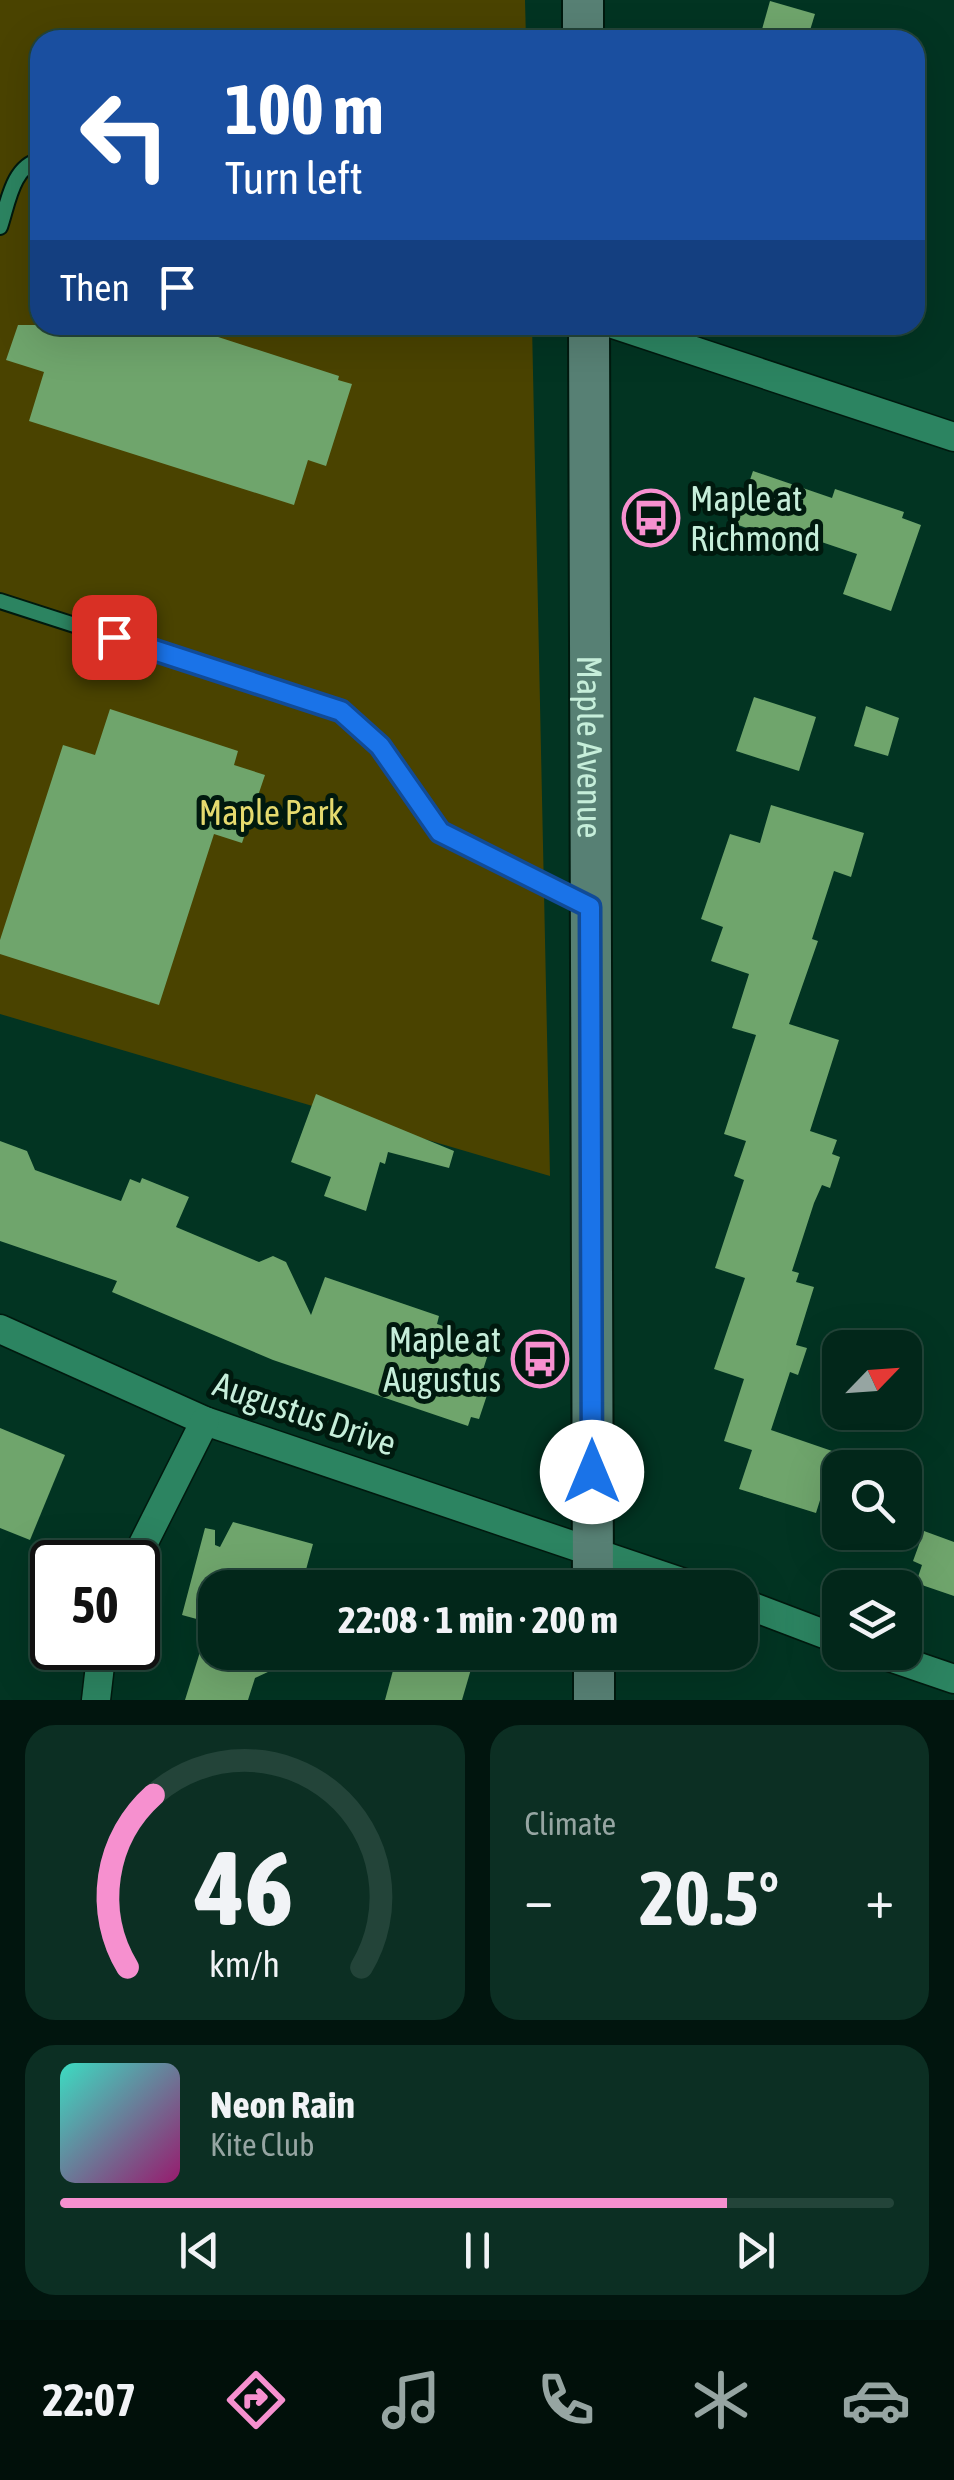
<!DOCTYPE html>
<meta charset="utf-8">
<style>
:root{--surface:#02271a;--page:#0c2f23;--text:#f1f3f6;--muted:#96a5a2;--line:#234439;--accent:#f690cf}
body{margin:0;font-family:"Asap Condensed",sans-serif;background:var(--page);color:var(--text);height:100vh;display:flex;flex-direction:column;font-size:38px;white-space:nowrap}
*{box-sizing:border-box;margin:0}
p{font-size:32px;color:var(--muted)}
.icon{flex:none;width:55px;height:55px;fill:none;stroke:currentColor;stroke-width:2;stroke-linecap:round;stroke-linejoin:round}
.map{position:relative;height:1700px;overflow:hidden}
.side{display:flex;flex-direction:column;gap:25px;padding:25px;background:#01150e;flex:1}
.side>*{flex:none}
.guide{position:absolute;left:30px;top:30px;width:895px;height:305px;border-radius:30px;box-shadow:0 10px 40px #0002,0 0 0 2px var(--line);background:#1a4fa0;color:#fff;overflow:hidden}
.needle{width:65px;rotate:65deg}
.fabs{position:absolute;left:822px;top:1330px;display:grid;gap:20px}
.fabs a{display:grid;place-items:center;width:100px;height:100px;border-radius:20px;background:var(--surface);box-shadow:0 10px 40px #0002,0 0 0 2px var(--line);font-size:50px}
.speed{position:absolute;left:30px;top:1540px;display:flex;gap:20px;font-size:50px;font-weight:700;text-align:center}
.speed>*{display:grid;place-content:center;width:130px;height:130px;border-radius:50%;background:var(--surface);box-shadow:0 10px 40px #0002,0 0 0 2px var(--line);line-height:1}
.speed .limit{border:5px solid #111;border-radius:15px;background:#fff;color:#111}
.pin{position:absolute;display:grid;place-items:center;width:85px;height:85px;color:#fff;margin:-42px;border-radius:20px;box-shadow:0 5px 15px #0006}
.me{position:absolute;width:110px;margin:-55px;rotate:0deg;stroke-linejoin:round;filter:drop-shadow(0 0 8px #0008)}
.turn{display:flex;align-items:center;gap:35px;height:210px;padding:0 30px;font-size:45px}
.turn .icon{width:130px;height:130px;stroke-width:2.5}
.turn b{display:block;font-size:70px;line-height:85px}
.then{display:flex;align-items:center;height:95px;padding:0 30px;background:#0003;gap:20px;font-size:38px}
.big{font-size:75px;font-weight:700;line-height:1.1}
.side .card{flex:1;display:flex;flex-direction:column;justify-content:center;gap:15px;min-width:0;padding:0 35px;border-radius:30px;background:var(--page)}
.side .dial{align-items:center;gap:0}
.dial svg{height:260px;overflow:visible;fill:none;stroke:var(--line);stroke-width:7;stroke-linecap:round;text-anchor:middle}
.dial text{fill:var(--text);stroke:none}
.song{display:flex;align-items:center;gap:30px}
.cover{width:120px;height:120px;border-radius:15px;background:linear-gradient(135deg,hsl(170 70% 55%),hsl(320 70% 35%))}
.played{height:10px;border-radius:5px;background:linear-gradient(90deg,var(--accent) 80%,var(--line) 80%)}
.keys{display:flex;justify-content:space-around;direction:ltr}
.heat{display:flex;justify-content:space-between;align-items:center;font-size:55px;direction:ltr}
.side .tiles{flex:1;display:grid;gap:25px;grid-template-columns:1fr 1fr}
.card:last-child{grid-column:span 2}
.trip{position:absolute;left:198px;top:1570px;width:560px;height:100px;border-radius:30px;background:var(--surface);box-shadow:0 10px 40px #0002,0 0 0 2px var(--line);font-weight:700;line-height:100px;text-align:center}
.tab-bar{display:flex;height:160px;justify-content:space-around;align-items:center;background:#01100a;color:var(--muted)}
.tab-bar .icon{width:70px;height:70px}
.tab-bar .selected{color:var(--accent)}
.tab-bar b{font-size:45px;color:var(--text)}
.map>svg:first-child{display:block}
</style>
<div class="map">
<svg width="954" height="1700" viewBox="0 0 954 1700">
<rect width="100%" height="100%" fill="#023422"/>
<path fill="#4a4300" d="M0 0H525L526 40H40V325H532L550 1176 0 1014Z"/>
<g fill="#6fa56c">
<path d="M770 1 815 14 807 40H759Z"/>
<path d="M18 325H181L339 376 338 380 352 384 326 466 308 460 294 505 29 421 44 372 6 360Z"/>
<path d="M753 471 832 498 835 489 904 512 902 518 921 525 891 611 843 594 857 554 780 528 777 538 735 524Z"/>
<path d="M754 697 816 717 799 771 736 751Z"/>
<path d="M866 706 899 718 888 756 854 746Z"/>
<path d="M110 709 238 751 234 765 265 775 242 843 214 834 159 1005 0 954V940L63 745 95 755Z"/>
<path d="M771 805 864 833 851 877 834 871 812 939 818 941 789 1024 839 1040 810 1131 837 1140 832 1154 840 1157 830 1188 822 1185 814 1203 792 1271 799 1273 796 1282 814 1287 796 1345 807 1348 798 1375 790 1372 771 1430 835 1452 816 1513 739 1489 752 1450 724 1441 744 1379 714 1369 745 1278 715 1268 744 1180 734 1176 746 1141 724 1134 756 1035 732 1028 749 974 711 961 723 927 701 919 730 834 760 843Z"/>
<path d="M316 1094 454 1151 449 1168 388 1152 385 1164 380 1162 366 1211 324 1196 331 1177 291 1162Z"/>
<path d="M0 1141 27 1151 35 1170 121 1201 130 1179 140 1183 142 1178 189 1197 176 1227 259 1262 273 1256 286 1262 311 1315 325 1277 439 1316 437 1324 492 1342 482 1373 493 1377 479 1419 471 1417 468 1426 273 1360 112 1292 117 1281 0 1241Z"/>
<path d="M0 1428 65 1455 30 1540 0 1528Z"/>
<path d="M233 1522 313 1544 301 1588H215V1624L182 1615 205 1528 215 1530V1545L220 1547Z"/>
<path d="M924 1531 954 1542V1596L916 1583 922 1565 913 1561Z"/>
<path d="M200 1652H311L255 1678 248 1700H185Z"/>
<path d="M398 1652H476L462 1700H385Z"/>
</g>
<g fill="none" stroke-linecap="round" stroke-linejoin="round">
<g stroke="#00190e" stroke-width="18">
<g id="lane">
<path d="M0 227C8 204 12 166 40 160"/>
<path d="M0 601 341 711 379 746 440 832 585 905"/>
</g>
</g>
<g stroke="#00190e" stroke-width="31">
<g id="street">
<path d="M616 325 954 437"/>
<path d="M0 1329 205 1421 699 1588"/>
<path d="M134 1562 205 1421"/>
<path d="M740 1602 840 1640"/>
<path d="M875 1652 954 1679"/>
<path d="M96 1700 102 1648"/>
</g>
</g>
<g stroke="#00190e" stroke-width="44">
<g id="secondary">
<path d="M583 0V40"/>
<path id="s1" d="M589 325 593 1588"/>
<path d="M594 1652V1700"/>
</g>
</g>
<use href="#lane" stroke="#2c8461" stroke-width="14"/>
<use href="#street" stroke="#2c8461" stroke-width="28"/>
<use href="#secondary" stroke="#578074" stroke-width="40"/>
</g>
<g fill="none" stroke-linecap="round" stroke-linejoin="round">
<g stroke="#114b97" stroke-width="25">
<path id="route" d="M114 637 341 711 380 746 440 832 590 907 592 1472"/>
</g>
<use href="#route" stroke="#1a73e8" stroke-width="18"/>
</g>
<defs>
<g id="bus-ring" transform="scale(2.875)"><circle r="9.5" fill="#00190e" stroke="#f690cf" stroke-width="1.5"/><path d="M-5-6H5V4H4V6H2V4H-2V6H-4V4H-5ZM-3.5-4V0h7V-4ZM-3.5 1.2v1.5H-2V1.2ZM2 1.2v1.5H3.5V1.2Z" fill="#f690cf"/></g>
</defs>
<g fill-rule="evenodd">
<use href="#bus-ring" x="651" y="518"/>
<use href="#bus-ring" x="540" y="1359"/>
</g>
<g text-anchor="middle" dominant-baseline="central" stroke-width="10" stroke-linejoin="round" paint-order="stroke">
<g font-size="35" fill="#c6eeda" stroke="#00190e" text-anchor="start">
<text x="690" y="498">Maple at<tspan x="690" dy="40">Richmond</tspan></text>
<text x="501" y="1339" text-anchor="end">Maple at<tspan x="501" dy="40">Augustus</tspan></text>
</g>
<g font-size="35" fill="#c6eeda" stroke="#00190e">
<text stroke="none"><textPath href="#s1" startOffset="422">Maple Avenue</textPath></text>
<text transform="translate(305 1413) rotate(19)">Augustus Drive</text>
</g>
<g font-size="35" fill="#e5da6e" stroke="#00190e">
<text x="271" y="812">Maple Park</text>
</g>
</g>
</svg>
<div class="fabs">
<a><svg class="needle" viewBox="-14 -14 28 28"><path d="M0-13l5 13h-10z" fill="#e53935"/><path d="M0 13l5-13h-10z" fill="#96a5a2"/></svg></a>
<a><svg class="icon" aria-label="search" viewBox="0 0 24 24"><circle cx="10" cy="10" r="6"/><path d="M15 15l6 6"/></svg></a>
<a><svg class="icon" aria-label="layers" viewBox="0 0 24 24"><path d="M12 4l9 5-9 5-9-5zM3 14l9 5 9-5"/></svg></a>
</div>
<div class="speed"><div class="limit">50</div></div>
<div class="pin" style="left:114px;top:637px;background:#d93025"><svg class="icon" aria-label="arrive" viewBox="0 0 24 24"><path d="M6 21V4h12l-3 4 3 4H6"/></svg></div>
<svg class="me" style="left:592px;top:1472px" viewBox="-20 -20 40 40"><circle r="19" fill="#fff"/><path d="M0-13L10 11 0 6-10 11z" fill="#1a73e8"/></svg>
<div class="trip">22:08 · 1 min · 200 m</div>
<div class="guide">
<div class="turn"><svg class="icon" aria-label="left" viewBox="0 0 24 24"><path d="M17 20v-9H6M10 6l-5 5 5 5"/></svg><div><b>100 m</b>Turn left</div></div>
<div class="then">Then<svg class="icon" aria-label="arrive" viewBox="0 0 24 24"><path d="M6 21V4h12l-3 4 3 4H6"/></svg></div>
</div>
</div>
<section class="side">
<div class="tiles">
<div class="card dial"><svg viewBox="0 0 100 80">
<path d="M14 69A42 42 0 1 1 86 69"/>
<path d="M14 69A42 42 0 0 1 22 16" stroke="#f690cf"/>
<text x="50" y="56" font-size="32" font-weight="700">46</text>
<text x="50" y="72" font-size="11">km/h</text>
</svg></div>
<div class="card"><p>Climate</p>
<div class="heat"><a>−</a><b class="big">20.5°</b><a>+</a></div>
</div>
<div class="card">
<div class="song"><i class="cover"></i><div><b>Neon Rain</b><p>Kite Club</p></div></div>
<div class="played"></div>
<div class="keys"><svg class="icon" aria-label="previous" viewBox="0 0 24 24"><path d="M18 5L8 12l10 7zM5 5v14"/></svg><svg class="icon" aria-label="pause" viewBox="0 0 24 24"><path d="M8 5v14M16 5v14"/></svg><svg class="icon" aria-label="next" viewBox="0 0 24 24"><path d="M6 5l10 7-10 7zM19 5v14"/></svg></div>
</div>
</div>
</section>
<nav class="tab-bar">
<b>22:07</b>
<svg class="icon selected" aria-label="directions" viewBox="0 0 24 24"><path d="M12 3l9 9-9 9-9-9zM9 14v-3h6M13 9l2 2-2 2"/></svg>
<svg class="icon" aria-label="music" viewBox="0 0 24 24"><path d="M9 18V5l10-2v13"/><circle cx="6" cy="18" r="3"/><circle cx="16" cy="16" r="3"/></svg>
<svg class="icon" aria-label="phone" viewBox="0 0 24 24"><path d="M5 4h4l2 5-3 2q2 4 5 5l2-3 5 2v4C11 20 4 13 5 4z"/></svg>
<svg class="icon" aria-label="climate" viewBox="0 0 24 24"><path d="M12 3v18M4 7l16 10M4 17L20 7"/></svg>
<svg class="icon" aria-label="car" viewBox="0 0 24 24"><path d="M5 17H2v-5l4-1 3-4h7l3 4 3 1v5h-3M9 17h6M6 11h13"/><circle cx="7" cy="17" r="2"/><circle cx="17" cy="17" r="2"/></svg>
</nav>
